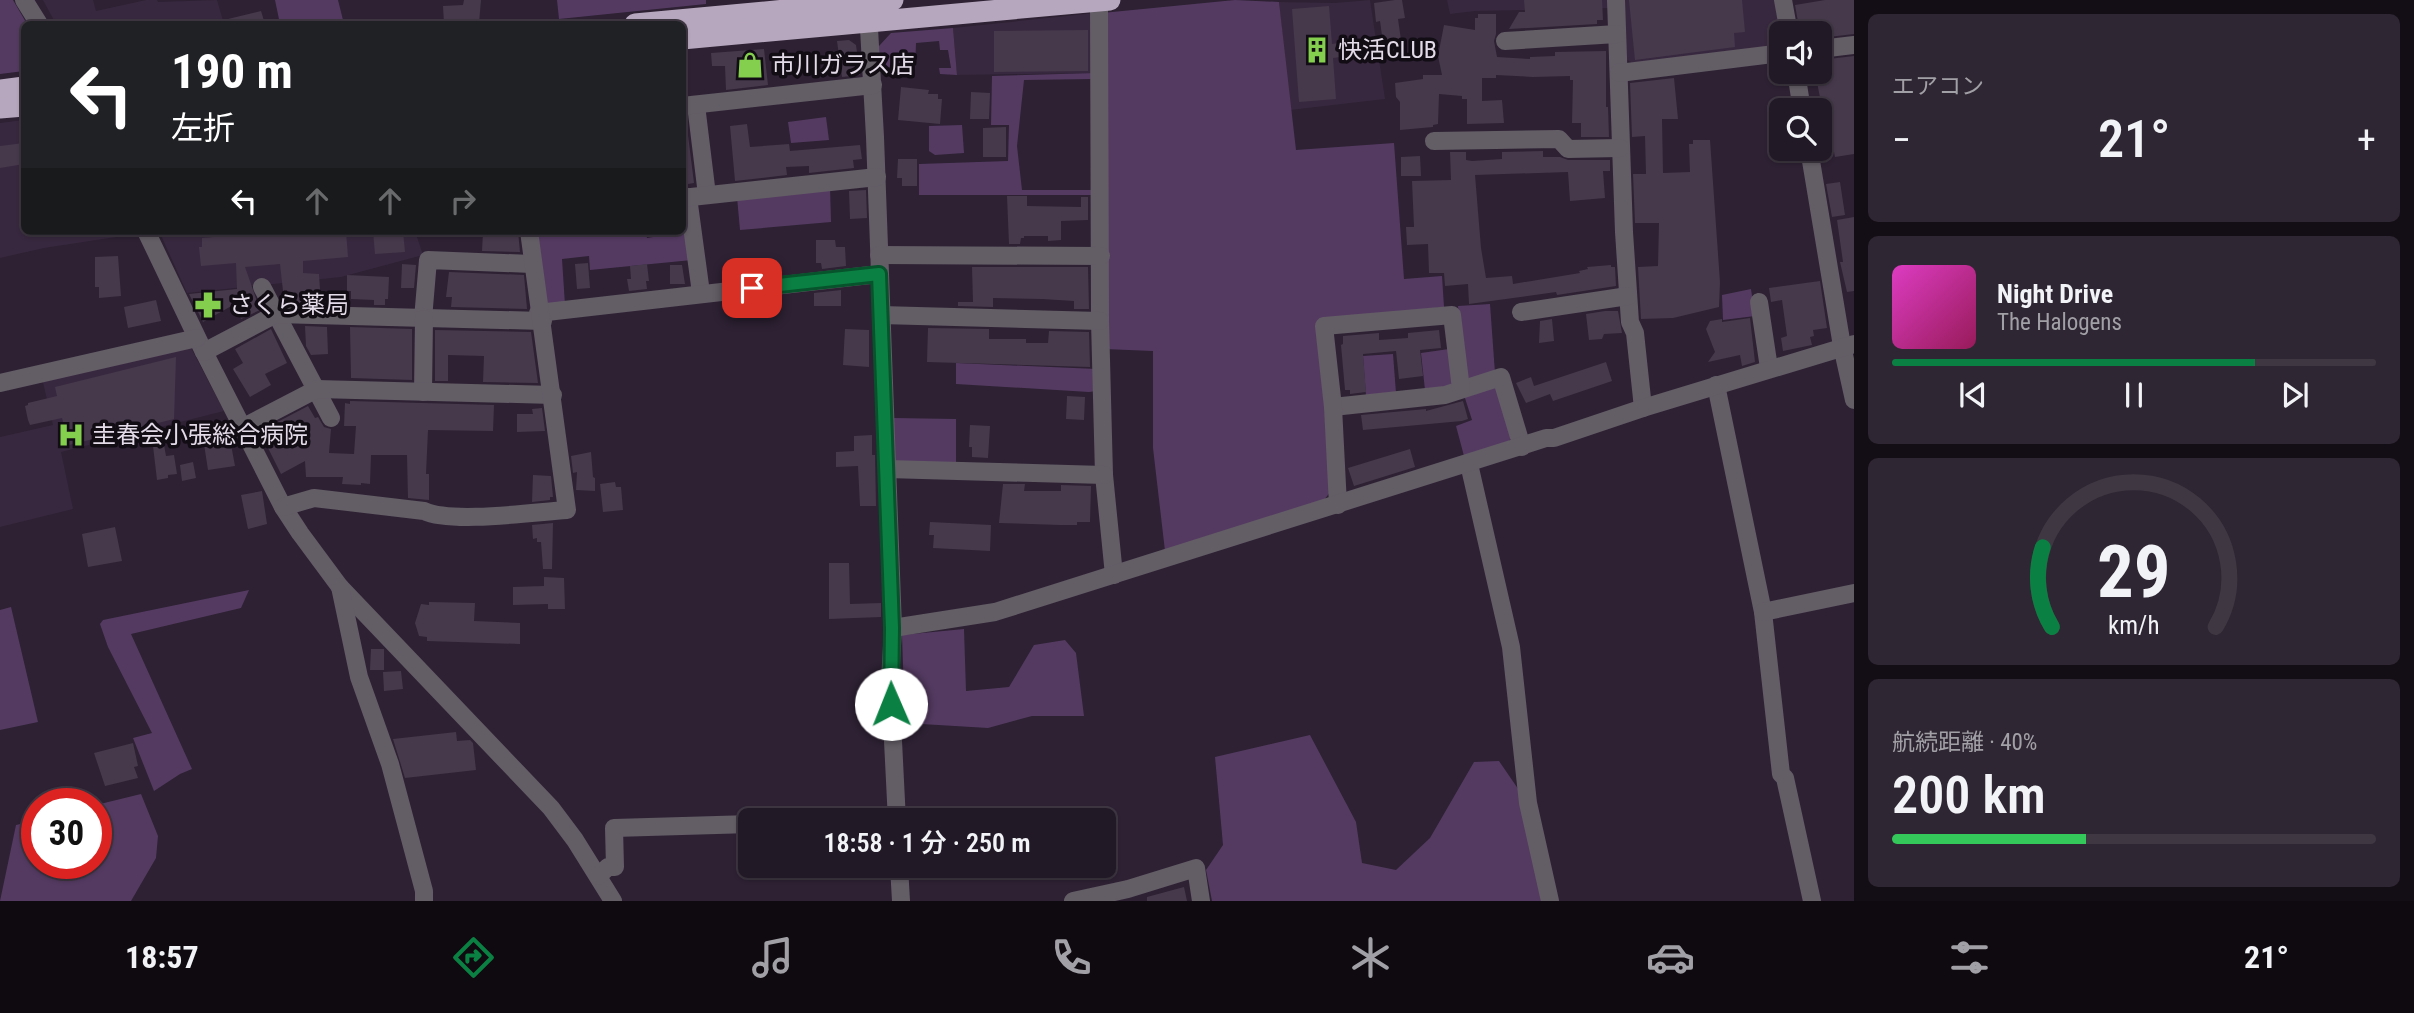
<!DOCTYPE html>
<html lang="ja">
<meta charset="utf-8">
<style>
:root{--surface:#221926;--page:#2e2632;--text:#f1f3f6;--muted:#a2a0a7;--line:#3f3843;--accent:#0b8043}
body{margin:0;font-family:"Roboto Condensed","Noto Sans JP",sans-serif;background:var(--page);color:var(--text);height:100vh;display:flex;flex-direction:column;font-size:26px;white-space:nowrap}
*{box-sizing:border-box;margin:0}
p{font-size:23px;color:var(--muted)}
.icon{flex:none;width:38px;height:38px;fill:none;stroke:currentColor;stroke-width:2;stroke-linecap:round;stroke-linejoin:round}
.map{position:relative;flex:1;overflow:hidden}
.side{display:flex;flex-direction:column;gap:14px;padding:14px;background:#130e15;width:560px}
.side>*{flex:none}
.top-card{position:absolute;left:21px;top:21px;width:665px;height:214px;border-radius:10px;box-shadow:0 2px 5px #0004,0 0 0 2px var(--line);background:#202124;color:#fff;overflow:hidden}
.fabs{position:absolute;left:1769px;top:21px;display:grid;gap:14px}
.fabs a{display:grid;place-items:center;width:63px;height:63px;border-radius:10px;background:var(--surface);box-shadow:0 2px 5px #0004,0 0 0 2px var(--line);font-size:35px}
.speed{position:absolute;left:21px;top:788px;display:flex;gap:14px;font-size:35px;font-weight:700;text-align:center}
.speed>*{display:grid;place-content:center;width:91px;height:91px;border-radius:50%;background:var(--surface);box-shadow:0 2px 5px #0004,0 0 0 2px var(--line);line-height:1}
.speed .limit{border:10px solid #d22;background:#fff;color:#111}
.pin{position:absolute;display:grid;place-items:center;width:60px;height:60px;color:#fff;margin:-30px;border-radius:14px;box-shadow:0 4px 10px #0006}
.me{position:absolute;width:77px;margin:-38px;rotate:359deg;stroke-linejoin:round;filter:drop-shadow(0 0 5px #0008)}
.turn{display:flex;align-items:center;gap:24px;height:147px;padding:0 35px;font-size:32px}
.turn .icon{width:91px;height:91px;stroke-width:2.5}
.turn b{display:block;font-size:49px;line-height:60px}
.lanes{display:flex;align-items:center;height:66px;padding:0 35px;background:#0003;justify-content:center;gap:35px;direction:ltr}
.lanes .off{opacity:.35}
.big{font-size:52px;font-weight:600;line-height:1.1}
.side .card{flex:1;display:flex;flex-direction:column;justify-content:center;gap:10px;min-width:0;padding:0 24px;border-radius:10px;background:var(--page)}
.side .dial{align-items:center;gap:0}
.dial svg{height:182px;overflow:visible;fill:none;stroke:var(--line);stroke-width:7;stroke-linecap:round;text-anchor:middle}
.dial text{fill:var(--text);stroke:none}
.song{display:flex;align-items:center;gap:21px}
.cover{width:84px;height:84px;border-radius:10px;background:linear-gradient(135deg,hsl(310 70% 55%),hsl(330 70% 35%))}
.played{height:7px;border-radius:4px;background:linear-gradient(90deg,var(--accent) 75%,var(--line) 75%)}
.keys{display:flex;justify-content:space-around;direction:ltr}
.heat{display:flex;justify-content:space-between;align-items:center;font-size:38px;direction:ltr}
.charge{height:10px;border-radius:5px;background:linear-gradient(90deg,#34c759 40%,var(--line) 0)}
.trip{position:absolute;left:738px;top:808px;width:378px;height:70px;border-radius:10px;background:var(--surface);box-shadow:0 2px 5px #0004,0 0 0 2px var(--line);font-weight:600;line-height:70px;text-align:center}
.tab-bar{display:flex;height:112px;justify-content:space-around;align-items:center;background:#0e0a0f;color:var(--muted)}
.tab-bar .icon{width:49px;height:49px}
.tab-bar .on{color:var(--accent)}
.tab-bar b{font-size:32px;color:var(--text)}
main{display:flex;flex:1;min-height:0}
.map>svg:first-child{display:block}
</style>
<main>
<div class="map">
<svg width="1854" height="901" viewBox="0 0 1854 901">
<rect width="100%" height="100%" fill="#2d2133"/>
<g fill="#38283f">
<path d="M43 0H93L96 11 146 0H157L158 2 217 0 224 24H56Z"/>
<path d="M1370 0 1385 99 1290 110 1279 2 1335 3Z"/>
<path d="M1447 0H1611L1612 8 1475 11 1450 14Z"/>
<path d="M1623 0H1776L1781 42 1779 46 1633 64 1626 59Z"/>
<path d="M1095 13 1096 73 957 75 953 28Z"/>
<path d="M24 120V231H134L136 234 44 248 0 258V123Z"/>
<path d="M159 231H415L423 255 341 277 187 293Z"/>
<path d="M189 344 224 411 61 452 73 509 0 527V437L53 425 42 378Z"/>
</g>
<g fill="#543a61" fill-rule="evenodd">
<path d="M0 0H13L27 24H24V71L0 74Z"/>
<path d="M275 0H338L344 24H280Z"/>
<path d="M557 0H706V4L559 19Z"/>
<path d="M1235 0 1279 2 1296 150 1394 143 1404 279 1442 276 1444 307 1318 321 1331 491 1324 500 1165 551 1153 448V351L1104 349 1102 13Z"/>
<path d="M953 28 957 75 940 74 939 68H951L948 50H940L939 41 916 43 915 71 895 69 879 64V46L891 33Z"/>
<path d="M1096 73 1098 195H919V164L1008 161 1009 125H991L992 76ZM1093 79 1096 190H1022L1017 146 1024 80Z"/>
<path d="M826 117 829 140 791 143 788 122Z"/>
<path d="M962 125 964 153 935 155 929 151V126Z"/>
<path d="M830 187 831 222 740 230 737 197Z"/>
<path d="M533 231H646L647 238 688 231 692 260 590 270 589 256 562 259 565 305 549 307 541 301Z"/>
<path d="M1751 289 1755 316 1723 320 1722 295Z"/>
<path d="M1490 304 1495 373 1472 380 1465 376 1458 306Z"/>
<path d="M1449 349 1453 381 1450 386 1425 390 1421 353Z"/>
<path d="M1393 354 1396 393 1366 396 1363 356Z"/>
<path d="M956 363 1097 369V391L1089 392 956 384Z"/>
<path d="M1491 386 1498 389 1512 436 1508 443 1464 456 1456 426 1472 420 1464 395Z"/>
<path d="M893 418 956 419V467L895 463Z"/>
<path d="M249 590 241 608 131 634 192 769 180 774 154 791 133 738 152 733 108 647 100 624 103 620Z"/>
<path d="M11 607 38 722 0 730V610Z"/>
<path d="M964 629 966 691 1009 687 1034 645 1065 640 1076 653 1084 716H1032L988 728 905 723 902 635Z"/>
<path d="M1310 735 1356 822 1362 863 1396 870 1430 838 1474 762 1499 761 1523 796 1547 901H1212L1206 870 1223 845 1215 757Z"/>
<path d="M141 794 158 836 156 858 131 901H0L16 825 37 820V863H96V805Z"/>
</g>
<g fill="#46394c">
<path d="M464 0H481L479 23 444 24 443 6 463 5Z"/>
<path d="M1395 0H1402L1405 18 1398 19 1401 40 1383 43 1380 21 1376 22 1374 3Z"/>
<path d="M1524 0H1602L1603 20H1597V24L1509 29 1519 12H1525Z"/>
<path d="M1629 0H1742L1745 32 1734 33 1735 47 1635 60Z"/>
<path d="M1825 0H1854V34L1820 38V33H1800L1795 5Z"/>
<path d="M1329 6 1332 44 1339 43 1340 57 1333 58 1336 99 1299 102 1292 9Z"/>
<path d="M261 11 265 24H224V20Z"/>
<path d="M1478 14H1496V34L1494 41 1497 57 1530 59V57L1555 56V52L1606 51V107H1608L1609 137H1581V123H1572L1573 80H1570V76L1533 77 1496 75V78H1482V101L1502 100 1504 123 1467 124V99H1462V96L1439 94 1438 124 1433 125V127L1400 130V102L1396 97 1395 83 1423 79V75H1442L1438 56 1444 25 1475 30V18H1478Z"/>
<path d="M1088 30V71L994 72V31Z"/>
<path d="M849 40 856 45 860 75 842 77 837 41Z"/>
<path d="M764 49 768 85 726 90 725 66H712L711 53Z"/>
<path d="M1854 56V154L1835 157 1833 147 1830 148 1815 72H1820V60Z"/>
<path d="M1674 78 1678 119H1662L1663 173 1690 172 1689 144H1693V140H1710L1720 282 1719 307 1673 318 1641 319 1638 267 1658 266 1659 223H1635L1633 174H1646L1645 136 1632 137 1630 83Z"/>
<path d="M901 87 929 90 928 94H938V99H942L940 124 898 120Z"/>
<path d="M971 92 990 93 989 119H970Z"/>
<path d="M747 124 750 147 789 144 790 151 860 145 862 159 853 160 854 168 809 173V166L786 167 787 175 735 181 730 126Z"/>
<path d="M682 127H687L694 183 682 185Z"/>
<path d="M1006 127V157H983V128Z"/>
<path d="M24 143V164L0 168V146Z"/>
<path d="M1543 151V157H1560L1568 160H1610V171H1603L1605 198 1570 201 1568 172 1475 175 1481 248 1486 278 1512 276 1513 284 1580 273 1579 271 1588 269 1587 267 1611 265V267H1615L1616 286 1557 295 1556 292 1469 304 1468 284 1445 286 1444 273H1429L1428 244 1407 245 1406 227H1414L1412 181 1451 180 1450 152H1466V160L1472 161 1502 159V152Z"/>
<path d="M1420 156 1421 176H1401V157Z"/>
<path d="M898 159H917V186H902V178H897Z"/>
<path d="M1840 182 1845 215 1832 217 1826 184Z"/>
<path d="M866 190 867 218 850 219 849 191Z"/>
<path d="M1007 196H1027V206L1081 207V197H1088V220L1061 221V240L1048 241V236H1024V238H1021L1020 244H1009Z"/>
<path d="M1854 217V291L1847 292 1840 262H1843L1837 220Z"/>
<path d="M212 231H346L348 257 303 261V273L319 274 321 304 289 303 287 290 283 291 280 264 245 267 260 310 241 319 235 304 203 322 189 294 237 289 236 263 201 266 199 247H202V238L213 237Z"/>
<path d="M373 231H403L405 252 375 254Z"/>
<path d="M505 231H518L520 252 482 251 483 232 506 233Z"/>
<path d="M816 240H835L836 247H845L846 266 822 269 821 263H816Z"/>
<path d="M118 256 121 296 99 298V287H95V257Z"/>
<path d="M588 263 590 288 577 289 575 264Z"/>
<path d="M402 264 416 265 414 288H401Z"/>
<path d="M647 264 649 281H646L647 289 629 291 627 279H631L630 266Z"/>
<path d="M670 265H682L685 284H670Z"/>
<path d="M972 267H1088L1089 309H1074V301L1042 299 993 298V307L958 306V302H973Z"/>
<path d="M449 272 524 275 527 309 451 307 452 297H446Z"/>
<path d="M347 275 389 277 388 299H385V305H374V300L351 299V291H347Z"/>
<path d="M1820 281 1827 328 1813 330 1814 336 1810 337 1812 345 1783 351 1781 338 1787 336 1782 300 1771 302 1769 288Z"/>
<path d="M841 290V306H814V293Z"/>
<path d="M156 300 161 321 128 328 124 307Z"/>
<path d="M1605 311H1618L1622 333 1604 334 1602 339 1589 340 1586 314Z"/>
<path d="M1750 318 1755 362 1742 366 1740 355 1708 362 1715 352 1706 329 1710 321 1722 319V322Z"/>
<path d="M1552 319 1554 341 1539 343 1540 321Z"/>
<path d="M305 326 327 327 328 354 311 355 306 346Z"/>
<path d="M350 327 412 329V380L351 378Z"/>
<path d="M928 328 989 329V339H1026V343H1048L1049 331 1089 332 1090 367 927 362Z"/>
<path d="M271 329 287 363 265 374 271 385 250 397 233 369 243 363 235 349Z"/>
<path d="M845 329 869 330V367L843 365Z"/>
<path d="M435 330 531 332 538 383 483 382 484 356 448 355V381H435Z"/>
<path d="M1439 330 1441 348 1420 350 1423 376 1399 379 1396 351 1363 354 1366 392 1350 394V390H1345L1341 345 1343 344V336L1379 333V340L1408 338V333Z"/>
<path d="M176 357 174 419 69 445 62 418 30 425 28 420 25 406 28 405V403L57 396 55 387Z"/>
<path d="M1606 362 1612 381 1553 401 1550 394 1526 403 1516 383 1531 377 1534 386Z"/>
<path d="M1067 396 1085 397 1084 420 1066 419Z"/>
<path d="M350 401 494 405 493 431 428 430 426 474H429V500L408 498 407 455H371L370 484 361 483V485L342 484 343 477H306L305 461 281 474 266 444 271 441 264 429 308 406 315 418 318 417 324 427 331 429 329 453 354 454 356 426H344L345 403 350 404Z"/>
<path d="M1463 401 1468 419 1462 421 1363 430 1361 415 1426 409V411Z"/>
<path d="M542 408 545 431 517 432V414H533L532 409Z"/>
<path d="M227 423 235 466 208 470 204 444 207 443 205 427Z"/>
<path d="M970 425 990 426 988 458 972 457V447H969Z"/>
<path d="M872 435V455H875L876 506H860L858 466 836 467V452L854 451V436Z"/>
<path d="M164 445 166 456 174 455 177 474 168 475V478L157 480 153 446Z"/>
<path d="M1410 449 1415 467 1354 486 1348 468Z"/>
<path d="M591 452 593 477 595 478V491L576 490 577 472 573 473 571 456Z"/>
<path d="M193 462 196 478 182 481 180 465Z"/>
<path d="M533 475 551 476 553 497H550V500L532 502Z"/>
<path d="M615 482 616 487H621L623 510 603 512 600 484Z"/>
<path d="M1003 484H1025L1024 491H1061V485L1091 486 1090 522H1077V525H1060L999 523Z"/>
<path d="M262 491 267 524 248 529 241 495Z"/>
<path d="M930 522 991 525 990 551 933 548 934 535H929Z"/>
<path d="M553 523 552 569H543L541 542H537V538L533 539 532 525Z"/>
<path d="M115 527 122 561 88 567 82 534Z"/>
<path d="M829 563H849L850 604 881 603V617L829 619Z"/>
<path d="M544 577 564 578 565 609H548V604L513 605V587L544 586Z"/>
<path d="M429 602 475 603 474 621 520 623V644L427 641V637L419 636 415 623 421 604 429 605Z"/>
<path d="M371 649H384V670H370Z"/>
<path d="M401 671 403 689 384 691 383 672Z"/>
<path d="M456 732 457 741 470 740 473 743 476 770 405 778 393 739Z"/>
<path d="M133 743 138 766 134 767 138 778 105 786 94 753Z"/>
<path d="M1184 887 1187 901H1147V897Z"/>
</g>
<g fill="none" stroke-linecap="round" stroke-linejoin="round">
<g stroke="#635d66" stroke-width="18">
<path d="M24 0 39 24"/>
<path d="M1616 0 1624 232 1630 322 1635 333 1643 408"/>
<path d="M1783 0 1789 33"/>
<path d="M1099 1 1100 321 1104 475 1114 575"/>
<path d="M868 10 875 137 893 628 890 681 897 821"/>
<path d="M1505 41 1617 34"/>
<path d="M1820 49 1854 45"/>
<path d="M1796 72 1802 110"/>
<path d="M1619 73 1782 53"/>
<path d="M696 105 707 195"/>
<path d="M682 106 873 85"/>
<path d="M1434 141 1559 139 1568 149 1620 148"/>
<path d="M1809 149 1842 346 1854 400"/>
<path d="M688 197 701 293"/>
<path d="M682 198 877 177"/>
<path d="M146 231 204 352 283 507 300 533 340 587 551 808 575 840 613 901"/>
<path d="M879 255 1101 256"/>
<path d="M262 287 331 418"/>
<path d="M1759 302 1769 368"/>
<path d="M1521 312 1628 296"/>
<path d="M538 313 879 274"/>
<path d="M881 315 1100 321"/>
<path d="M423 319 428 260 532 264"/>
<path d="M204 352 276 314 543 321"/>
<path d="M0 383 197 338"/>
<path d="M1716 385 1763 612 1781 774 1785 778 1812 901"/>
<path d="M423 392 424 319"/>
<path d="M1333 407 1445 395 1501 377 1522 447"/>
<path d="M242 428 317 389 553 395"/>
<path d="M1469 464 1511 647 1528 803 1550 901"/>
<path d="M887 469 1104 475"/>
<path d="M1338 505 1333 407 1324 326 1452 315 1461 389"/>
<path d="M283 507 314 498 424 511C452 524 534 512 567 510L529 231"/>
<path d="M340 587 359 677 390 764 424 891V901"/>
<path d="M1763 612 1854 593"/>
<path d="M893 628 995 612 1546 438H1554L1643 408 1854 344"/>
<path d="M899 866 901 901"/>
<path d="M598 876 608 867H615L614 828 751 824"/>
<path d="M1073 901 1128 889 1196 868 1201 901"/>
</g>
<g stroke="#b7a7be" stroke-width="21">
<path d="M635 24 893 0"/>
<path d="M682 39 1110 0"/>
<path d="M0 90 24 87"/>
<path d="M0 108 24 106"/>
</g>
</g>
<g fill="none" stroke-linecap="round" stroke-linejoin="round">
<g stroke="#07532c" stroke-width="18">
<path id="route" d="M752 288 879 274 892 628 891 704"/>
</g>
<use href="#route" stroke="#0b8043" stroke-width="12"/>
</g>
<defs>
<g id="building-bare" transform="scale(2.1)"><path d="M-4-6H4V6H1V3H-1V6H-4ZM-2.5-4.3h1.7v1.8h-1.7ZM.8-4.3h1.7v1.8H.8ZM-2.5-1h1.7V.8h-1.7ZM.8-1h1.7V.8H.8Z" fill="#84d04e" stroke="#120d15" stroke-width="2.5" paint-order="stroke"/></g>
<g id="shop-bare" transform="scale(2.1)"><path d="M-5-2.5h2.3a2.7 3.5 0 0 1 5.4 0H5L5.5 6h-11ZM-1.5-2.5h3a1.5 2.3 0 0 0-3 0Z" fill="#84d04e" stroke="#120d15" stroke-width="2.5" paint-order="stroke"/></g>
<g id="pharmacy-bare" transform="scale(2.1)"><path d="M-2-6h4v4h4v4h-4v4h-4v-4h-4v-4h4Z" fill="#84d04e" stroke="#120d15" stroke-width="2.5" paint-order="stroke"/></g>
<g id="hospital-bare" transform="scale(2.1)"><path d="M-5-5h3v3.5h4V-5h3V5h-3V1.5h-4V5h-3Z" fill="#84d04e" stroke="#120d15" stroke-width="2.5" paint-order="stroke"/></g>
</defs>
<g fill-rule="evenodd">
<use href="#building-bare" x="1317" y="50"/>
<use href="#shop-bare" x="750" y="65"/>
<use href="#pharmacy-bare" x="208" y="305"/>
<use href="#hospital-bare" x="71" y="435"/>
</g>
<g text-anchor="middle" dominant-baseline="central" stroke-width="7" stroke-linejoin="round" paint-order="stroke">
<g font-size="24" fill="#e3dbe7" stroke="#120d15" text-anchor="start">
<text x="1338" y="50">快活CLUB</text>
<text x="771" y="65">市川ガラス店</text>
<text x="229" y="305">さくら薬局</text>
<text x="92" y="435">圭春会小張総合病院</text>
</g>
</g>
</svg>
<div class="fabs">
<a><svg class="icon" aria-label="sound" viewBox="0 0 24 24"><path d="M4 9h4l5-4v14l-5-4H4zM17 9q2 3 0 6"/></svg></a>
<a><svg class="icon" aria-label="search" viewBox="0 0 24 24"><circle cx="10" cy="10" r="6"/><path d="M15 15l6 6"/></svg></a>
</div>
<div class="speed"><div class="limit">30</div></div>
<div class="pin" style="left:752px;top:288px;background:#d93025"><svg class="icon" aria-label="arrive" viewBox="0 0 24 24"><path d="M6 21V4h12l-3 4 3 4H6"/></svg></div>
<svg class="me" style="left:891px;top:704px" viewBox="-20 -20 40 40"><circle r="19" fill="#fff"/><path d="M0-13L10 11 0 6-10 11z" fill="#0b8043"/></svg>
<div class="trip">18:58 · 1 分 · 250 m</div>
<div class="top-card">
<div class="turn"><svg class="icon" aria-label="left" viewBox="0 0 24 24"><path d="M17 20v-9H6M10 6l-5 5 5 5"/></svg><div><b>190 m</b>左折</div></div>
<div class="lanes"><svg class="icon" aria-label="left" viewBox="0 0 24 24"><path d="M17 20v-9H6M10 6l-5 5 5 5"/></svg><svg class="icon off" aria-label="ahead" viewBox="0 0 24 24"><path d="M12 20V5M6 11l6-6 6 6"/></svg><svg class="icon off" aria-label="ahead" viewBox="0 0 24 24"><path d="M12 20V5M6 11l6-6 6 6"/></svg><svg class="icon off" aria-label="right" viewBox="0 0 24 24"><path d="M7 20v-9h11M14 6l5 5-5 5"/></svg></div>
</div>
</div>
<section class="side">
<div class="card"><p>エアコン</p>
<div class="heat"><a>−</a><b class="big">21°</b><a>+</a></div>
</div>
<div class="card">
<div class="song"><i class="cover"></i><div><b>Night Drive</b><p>The Halogens</p></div></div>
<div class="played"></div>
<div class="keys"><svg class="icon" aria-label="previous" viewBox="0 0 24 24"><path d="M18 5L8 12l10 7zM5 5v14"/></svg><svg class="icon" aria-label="pause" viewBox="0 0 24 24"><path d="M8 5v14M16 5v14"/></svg><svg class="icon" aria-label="next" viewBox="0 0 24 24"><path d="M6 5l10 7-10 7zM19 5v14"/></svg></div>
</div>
<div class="card dial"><svg viewBox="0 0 100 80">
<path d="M14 69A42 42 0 1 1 86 69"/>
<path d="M14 69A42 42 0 0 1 10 34" stroke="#0b8043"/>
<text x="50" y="56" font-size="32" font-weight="700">29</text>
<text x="50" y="72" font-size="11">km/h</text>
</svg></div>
<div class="card"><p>航続距離 · 40%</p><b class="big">200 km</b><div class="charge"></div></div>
</section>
</main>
<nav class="tab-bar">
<b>18:57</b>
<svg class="icon on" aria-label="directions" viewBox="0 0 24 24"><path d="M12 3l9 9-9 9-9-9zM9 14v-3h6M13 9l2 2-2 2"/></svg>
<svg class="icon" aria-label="music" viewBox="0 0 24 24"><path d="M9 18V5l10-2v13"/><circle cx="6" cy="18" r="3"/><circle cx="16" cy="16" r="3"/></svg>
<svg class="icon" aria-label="phone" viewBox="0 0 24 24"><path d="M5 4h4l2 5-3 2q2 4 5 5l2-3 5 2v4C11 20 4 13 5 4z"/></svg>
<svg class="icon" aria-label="climate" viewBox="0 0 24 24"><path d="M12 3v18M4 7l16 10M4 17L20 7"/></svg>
<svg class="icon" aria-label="car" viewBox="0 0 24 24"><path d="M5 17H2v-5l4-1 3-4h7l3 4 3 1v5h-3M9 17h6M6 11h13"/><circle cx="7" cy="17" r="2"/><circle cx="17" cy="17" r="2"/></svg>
<svg class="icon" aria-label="filters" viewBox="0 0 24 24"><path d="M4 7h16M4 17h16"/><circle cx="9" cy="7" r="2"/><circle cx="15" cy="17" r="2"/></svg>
<b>21°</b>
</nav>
